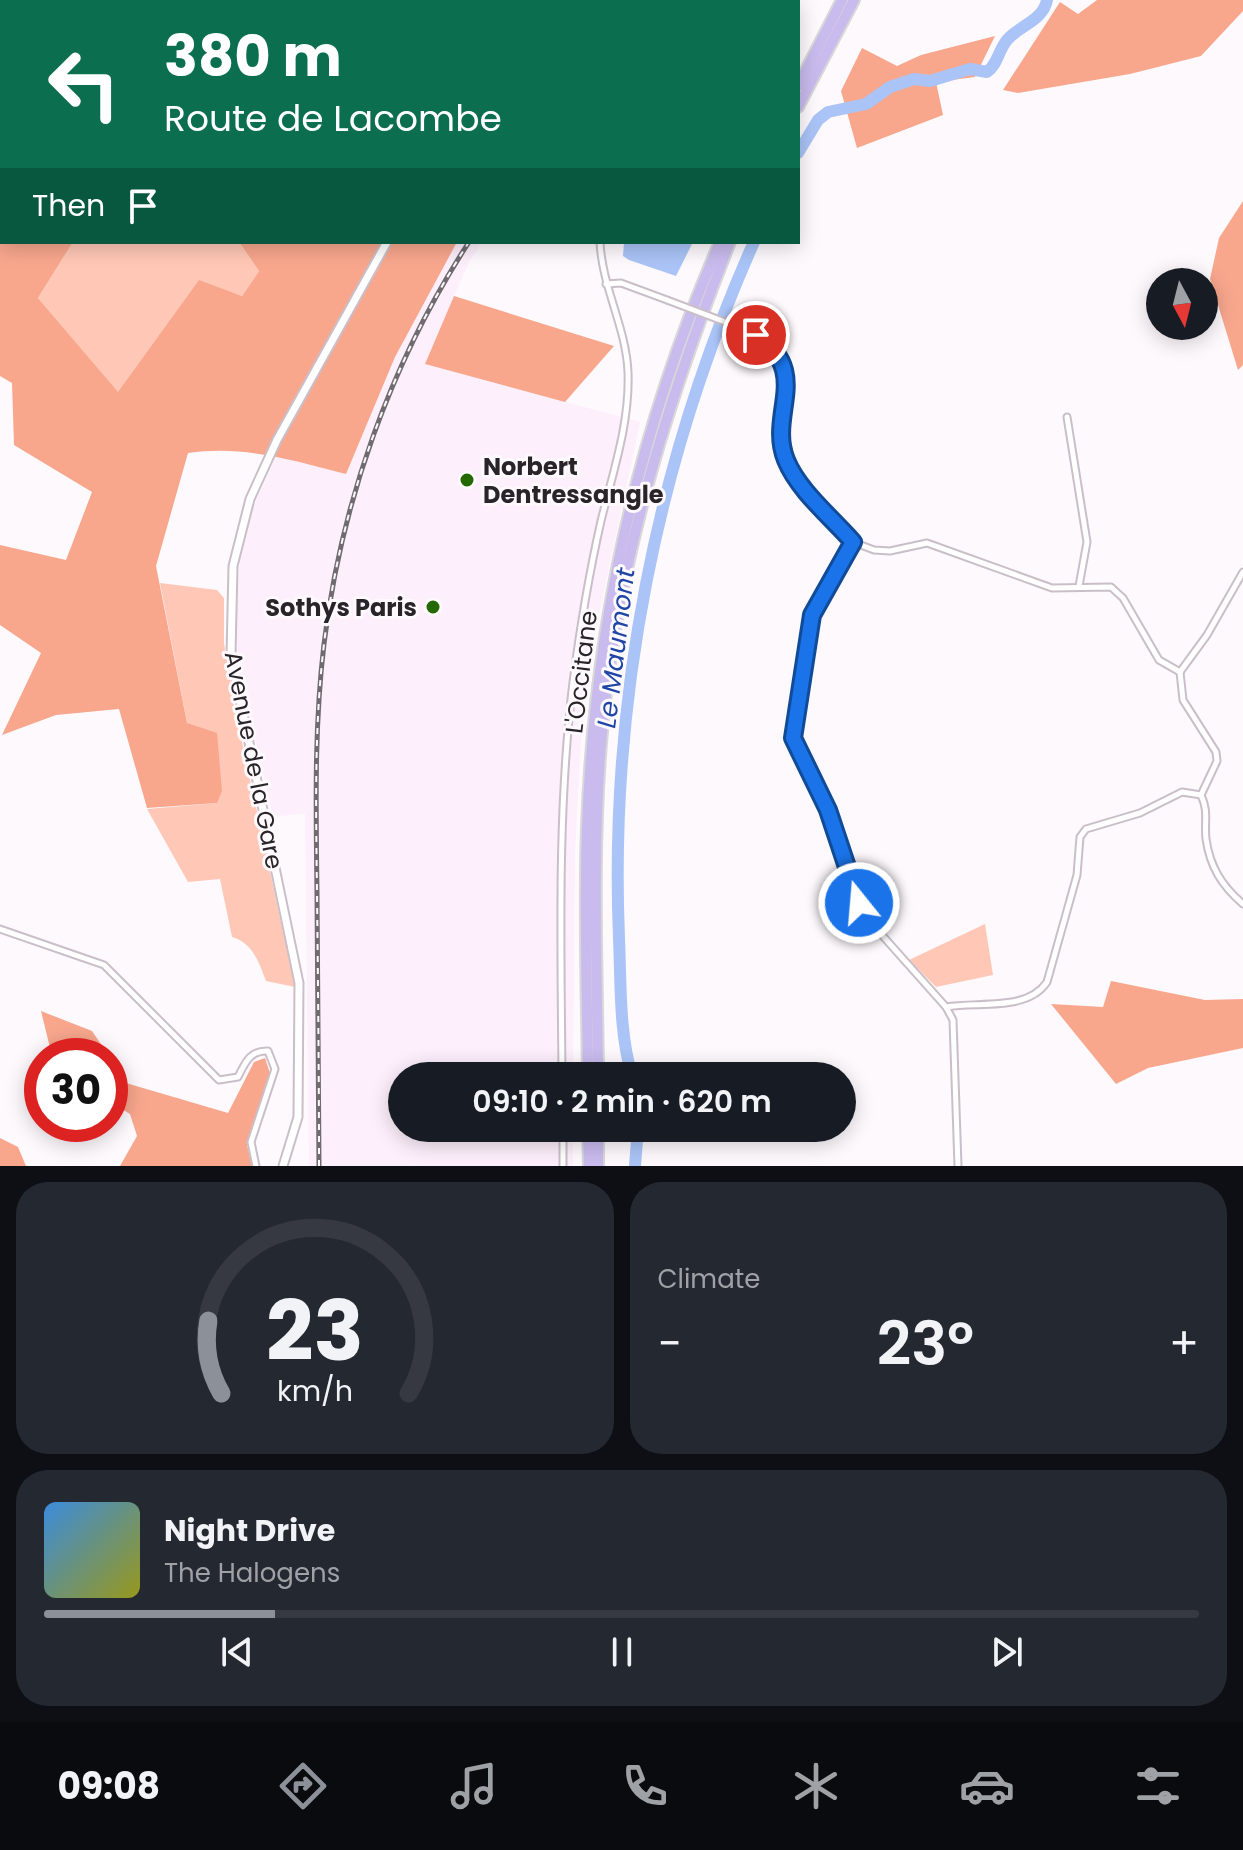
<!DOCTYPE html>
<meta charset="utf-8">
<style>
:root{--surface:#171b24;--page:#242831;--text:#f1f3f6;--muted:#9ea1a6;--line:#363941;--accent:#8c9099}
body{margin:0;font-family:Poppins,sans-serif;background:var(--page);color:var(--text);height:100vh;display:flex;flex-direction:column;font-size:30px;white-space:nowrap}
*{box-sizing:border-box;margin:0}
p{font-size:26px;color:var(--muted)}
.icon{flex:none;width:44px;height:44px;fill:none;stroke:currentColor;stroke-width:2;stroke-linecap:round;stroke-linejoin:round}
.map{position:relative;height:1166px;overflow:hidden}
.drawer{display:flex;flex-direction:column;gap:16px;padding:16px;background:#0d0f14;flex:1}
.drawer>*{flex:none}
.banner{position:absolute;left:0px;top:0px;width:800px;height:244px;box-shadow:0 4px 20px #0003;background:#0b6e4f;color:#fff;overflow:hidden}
.needle{width:52px;rotate:173deg}
.fabs{position:absolute;left:1146px;top:268px;display:grid;gap:16px}
.fabs a{display:grid;place-items:center;width:72px;height:72px;border-radius:50%;background:var(--surface);box-shadow:0 4px 20px #0003;font-size:40px}
.speed{position:absolute;left:24px;top:1038px;display:flex;gap:16px;font-size:40px;font-weight:700;text-align:center}
.speed>*{display:grid;place-content:center;width:104px;height:104px;border-radius:50%;background:var(--surface);box-shadow:0 4px 20px #0003;line-height:1}
.speed .limit{border:12px solid #d22;background:#fff;color:#111}
.pin{position:absolute;display:grid;place-items:center;width:68px;height:68px;color:#fff;margin:-34px;border:4px solid #fff;border-radius:50%;box-shadow:0 2px 8px #0007}
.me{position:absolute;width:88px;margin:-44px;rotate:343deg;stroke-linejoin:round;filter:drop-shadow(0 0 6px #0008)}
.turn{display:flex;align-items:center;gap:28px;height:168px;padding:0 32px;font-size:36px}
.turn .icon{width:104px;height:104px;stroke-width:2.5}
.turn b{display:block;font-size:56px;line-height:68px}
.then{display:flex;align-items:center;height:76px;padding:0 32px;background:#0003;gap:16px;font-size:30px}
.big{font-size:60px;font-weight:600;line-height:1.1}
.drawer .card{flex:1;display:flex;flex-direction:column;justify-content:center;gap:12px;min-width:0;padding:0 28px;border-radius:32px;background:var(--page)}
.drawer .dial{align-items:center;gap:0}
.dial svg{height:208px;overflow:visible;fill:none;stroke:var(--line);stroke-width:7;stroke-linecap:round;text-anchor:middle}
.dial text{fill:var(--text);stroke:none}
.song{display:flex;align-items:center;gap:24px}
.cover{width:96px;height:96px;border-radius:12px;background:linear-gradient(135deg,hsl(210 70% 55%),hsl(60 70% 35%))}
.played{height:8px;border-radius:4px;background:linear-gradient(90deg,var(--accent) 20%,var(--line) 20%)}
.keys{display:flex;justify-content:space-around;direction:ltr}
.heat{display:flex;justify-content:space-between;align-items:center;font-size:44px;direction:ltr}
.drawer .tiles{flex:1;display:grid;gap:16px;grid-template-columns:1fr 1fr}
.card:last-child{grid-column:span 2}
.trip{position:absolute;left:388px;top:1062px;width:468px;height:80px;border-radius:40px;background:var(--surface);box-shadow:0 4px 20px #0003;font-weight:600;line-height:80px;text-align:center}
.dock{display:flex;height:128px;justify-content:space-around;align-items:center;background:#090b0e;color:var(--muted)}
.dock .icon{width:56px;height:56px}
.dock .selected{color:var(--accent)}
.dock b{font-size:36px;color:var(--text)}
.map>svg:first-child{display:block}
</style>
<div class="map">
<svg width="1243" height="1166" viewBox="0 0 1243 1166">
<rect width="100%" height="100%" fill="#fef9fd"/>
<path fill="#fdeffb" d="M457 242H482L469 262 425 364 640 422 584 685 575 850 573 1076H402V1128H573V1166H309L305 813 273 817 239 668 235 610 240 560 253 508 277 456 346 474 395 357Z"/>
<g fill="#ffc8b6">
<path d="M115 0H431L116 2Z"/>
<path d="M73 242H239L259 271 242 296 199 281 118 393 38 298Z"/>
<path d="M160 583 217 590 224 598V643L235 710 295 987 266 981C259 963 253 943 232 937L220 879 188 882 147 809 217 803 187 723Z"/>
<path d="M985 924 993 975 936 987 909 960Z"/>
</g>
<g fill="#f8a78d">
<path d="M1097 0H1243V11L1201 56 1130 74 1018 93 1003 90 1060 2 1078 14Z"/>
<path d="M995 36 975 77 936 82 943 115 857 148 841 91 862 48 897 66 921 55Z"/>
<path d="M0 118 2 242H73L38 298 118 392 199 280 242 296 259 271 239 242H457L395 357 346 474C292 460 244 445 188 453L156 566 187 723 217 733 222 791 217 803 147 808 119 709 56 715 2 735 41 653 0 625V545L66 560 92 492 14 445 12 383 0 376Z"/>
<path d="M1243 201V365L1238 370 1210 279 1219 238Z"/>
<path d="M454 296 614 346 565 402 425 364Z"/>
<path d="M1111 981 1205 1000 1243 999V1048L1148 1068 1116 1084 1051 1004 1103 1007Z"/>
<path d="M41 1011 92 1031 109 1056H52Z"/>
<path d="M110 1058 126 1083 228 1113 254 1062 265 1058 271 1076 247 1145 252 1166H120L137 1136 130 1114 110 1102Z"/>
<path d="M0 1138 18 1147 26 1166H0Z"/>
</g>
<path fill="#aac4f7" d="M624 242H693L676 276 629 260 623 256Z"/>
<g fill="none" stroke-linecap="round" stroke-linejoin="round">
<g stroke="#aac4f7" stroke-width="12">
<path d="M798 153 818 120 828 112 866 104 890 87 914 79 930 81 970 69 987 72C998 64 998 51 1007 40 1020 25 1043 21 1047 0"/>
<path d="M632 1076C619 1032 621 984 619 938 609 700 657 459 754 242"/>
<path d="M635 1166 638 1128"/>
</g>
<g stroke="#cabfc8" stroke-width="9">
<g id="minor">
<path d="M434 2V0"/>
<path d="M606 284 621 283 667 300"/>
<path d="M741 328 769 344 785 372 787 394 781 444 789 467 853 542 874 550 890 551 927 543 1052 588 1111 587 1123 598 1159 660 1180 672"/>
<path d="M1067 417 1087 542 1079 586"/>
<path d="M853 542 812 615 793 738 828 810 865 916 946 1007 953 1020 958 1166"/>
<path d="M1180 672 1183 700 1216 752 1217 761 1201 795C1209 812 1204 822 1206 839 1210 867 1222 886 1243 904"/>
<path d="M1180 672 1207 635 1243 572"/>
<path d="M0 929 104 965 219 1080 238 1077C245 1063 250 1050 268 1051L275 1069 251 1142 256 1166"/>
<path d="M946 1007C978 1001 1027 1012 1047 982L1077 875 1080 837 1086 829 1140 813 1182 792 1201 795"/>
<path d="M562 1076C561 945 557 812 573 682 580 628 589 574 601 521 613 472 630 423 628 372 626 327 602 287 600 242"/>
<path d="M563 1128V1166"/>
</g>
</g>
<g stroke="#cabfc8" stroke-width="11">
<g id="tertiary">
<path d="M669 2V0"/>
<path d="M283 1166 298 1117 299 983 231 656 233 566 250 499 277 440 387 242"/>
</g>
</g>
<g stroke="#d8d8d8" stroke-width="14">
<g id="motorway">
<path d="M798 86 842 0"/>
<path d="M798 107 854 0"/>
<path d="M588 1076C587 994 584 910 587 828 594 625 639 428 720 242"/>
<path d="M598 1076C597 966 592 854 601 743 615 568 666 404 730 242"/>
<path d="M588 1128 589 1166"/>
<path d="M598 1128V1166"/>
</g>
</g>
<use href="#minor" stroke="#fff" stroke-width="5"/>
<use href="#tertiary" stroke="#fff" stroke-width="7"/>
<use href="#motorway" stroke="#c9bbed" stroke-width="10"/>
<g stroke="#706b6f" stroke-width="5">
<g id="rail">
<path d="M618 2 619 0"/>
<path d="M319 1166C319 1075 318 984 317 893 316 810 314 727 324 644 341 502 391 362 469 242"/>
</g>
</g>
<use href="#rail" stroke="#fef9fd" stroke-width="2" stroke-dasharray="6" stroke-linecap="butt"/>
<g stroke="#cabfc8" stroke-width="9" stroke-linecap="butt">
<path id="minor-bridge" d="M667 300 741 328"/>
</g>
<use href="#minor-bridge" stroke="#fff" stroke-width="5"/>
</g>
<g fill="none" stroke-linecap="round" stroke-linejoin="round">
<g stroke="#114b97" stroke-width="20">
<path id="route" d="M756 335C813 373 767 414 786 460 798 490 831 517 853 542L812 615 793 738 828 810 859 903"/>
</g>
<use href="#route" stroke="#1a73e8" stroke-width="14"/>
</g>
<g fill="#246800" stroke="#fef9fd" stroke-width="3">
<circle cx="467" cy="480" r="8"/>
<circle cx="433" cy="607" r="8"/>
</g>
<g text-anchor="middle" dominant-baseline="central" stroke-width="6" stroke-linejoin="round" paint-order="stroke">
<g font-size="24" font-weight="bold" fill="#282428" stroke="#fef9fd" text-anchor="start">
<text x="483" y="466">Norbert<tspan x="483" dy="28">Dentressangle</tspan></text>
<text x="417" y="607" text-anchor="end">Sothys Paris</text>
</g>
<g font-size="24" fill="#282428" stroke="#fef9fd">
<text transform="translate(581 672) rotate(-83)">L'Occitane</text>
<text transform="translate(254 760) rotate(79)">Avenue de la Gare</text>
</g>
<g font-size="26" font-style="italic" fill="#1f46a5" stroke="#fef9fd">
<text transform="translate(616 648) rotate(-83)">Le Maumont</text>
</g>
</g>
</svg>
<div class="fabs">
<a><svg class="needle" viewBox="-14 -14 28 28"><path d="M0-13l5 13h-10z" fill="#e53935"/><path d="M0 13l5-13h-10z" fill="#9ea1a6"/></svg></a>
</div>
<div class="speed"><div class="limit">30</div></div>
<div class="pin" style="left:756px;top:335px;background:#d93025"><svg class="icon" aria-label="arrive" viewBox="0 0 24 24"><path d="M6 21V4h12l-3 4 3 4H6"/></svg></div>
<svg class="me" style="left:859px;top:903px" viewBox="-20 -20 40 40"><circle r="17" fill="#1a73e8" stroke="#fff" stroke-width="3"/><path d="M0-11L8 9 0 5-8 9z" fill="#fff"/></svg>
<div class="trip">09:10 · 2 min · 620 m</div>
<div class="banner">
<div class="turn"><svg class="icon" aria-label="left" viewBox="0 0 24 24"><path d="M17 20v-9H6M10 6l-5 5 5 5"/></svg><div><b>380 m</b>Route de Lacombe</div></div>
<div class="then">Then<svg class="icon" aria-label="arrive" viewBox="0 0 24 24"><path d="M6 21V4h12l-3 4 3 4H6"/></svg></div>
</div>
</div>
<section class="drawer">
<div class="tiles">
<div class="card dial"><svg viewBox="0 0 100 80">
<path d="M14 69A42 42 0 1 1 86 69"/>
<path d="M14 69A42 42 0 0 1 9 41" stroke="#8c9099"/>
<text x="50" y="56" font-size="32" font-weight="700">23</text>
<text x="50" y="72" font-size="11">km/h</text>
</svg></div>
<div class="card"><p>Climate</p>
<div class="heat"><a>−</a><b class="big">23°</b><a>+</a></div>
</div>
<div class="card">
<div class="song"><i class="cover"></i><div><b>Night Drive</b><p>The Halogens</p></div></div>
<div class="played"></div>
<div class="keys"><svg class="icon" aria-label="previous" viewBox="0 0 24 24"><path d="M18 5L8 12l10 7zM5 5v14"/></svg><svg class="icon" aria-label="pause" viewBox="0 0 24 24"><path d="M8 5v14M16 5v14"/></svg><svg class="icon" aria-label="next" viewBox="0 0 24 24"><path d="M6 5l10 7-10 7zM19 5v14"/></svg></div>
</div>
</div>
</section>
<nav class="dock">
<b>09:08</b>
<svg class="icon selected" aria-label="directions" viewBox="0 0 24 24"><path d="M12 3l9 9-9 9-9-9zM9 14v-3h6M13 9l2 2-2 2"/></svg>
<svg class="icon" aria-label="music" viewBox="0 0 24 24"><path d="M9 18V5l10-2v13"/><circle cx="6" cy="18" r="3"/><circle cx="16" cy="16" r="3"/></svg>
<svg class="icon" aria-label="phone" viewBox="0 0 24 24"><path d="M5 4h4l2 5-3 2q2 4 5 5l2-3 5 2v4C11 20 4 13 5 4z"/></svg>
<svg class="icon" aria-label="climate" viewBox="0 0 24 24"><path d="M12 3v18M4 7l16 10M4 17L20 7"/></svg>
<svg class="icon" aria-label="car" viewBox="0 0 24 24"><path d="M5 17H2v-5l4-1 3-4h7l3 4 3 1v5h-3M9 17h6M6 11h13"/><circle cx="7" cy="17" r="2"/><circle cx="17" cy="17" r="2"/></svg>
<svg class="icon" aria-label="filters" viewBox="0 0 24 24"><path d="M4 7h16M4 17h16"/><circle cx="9" cy="7" r="2"/><circle cx="15" cy="17" r="2"/></svg>
</nav>
